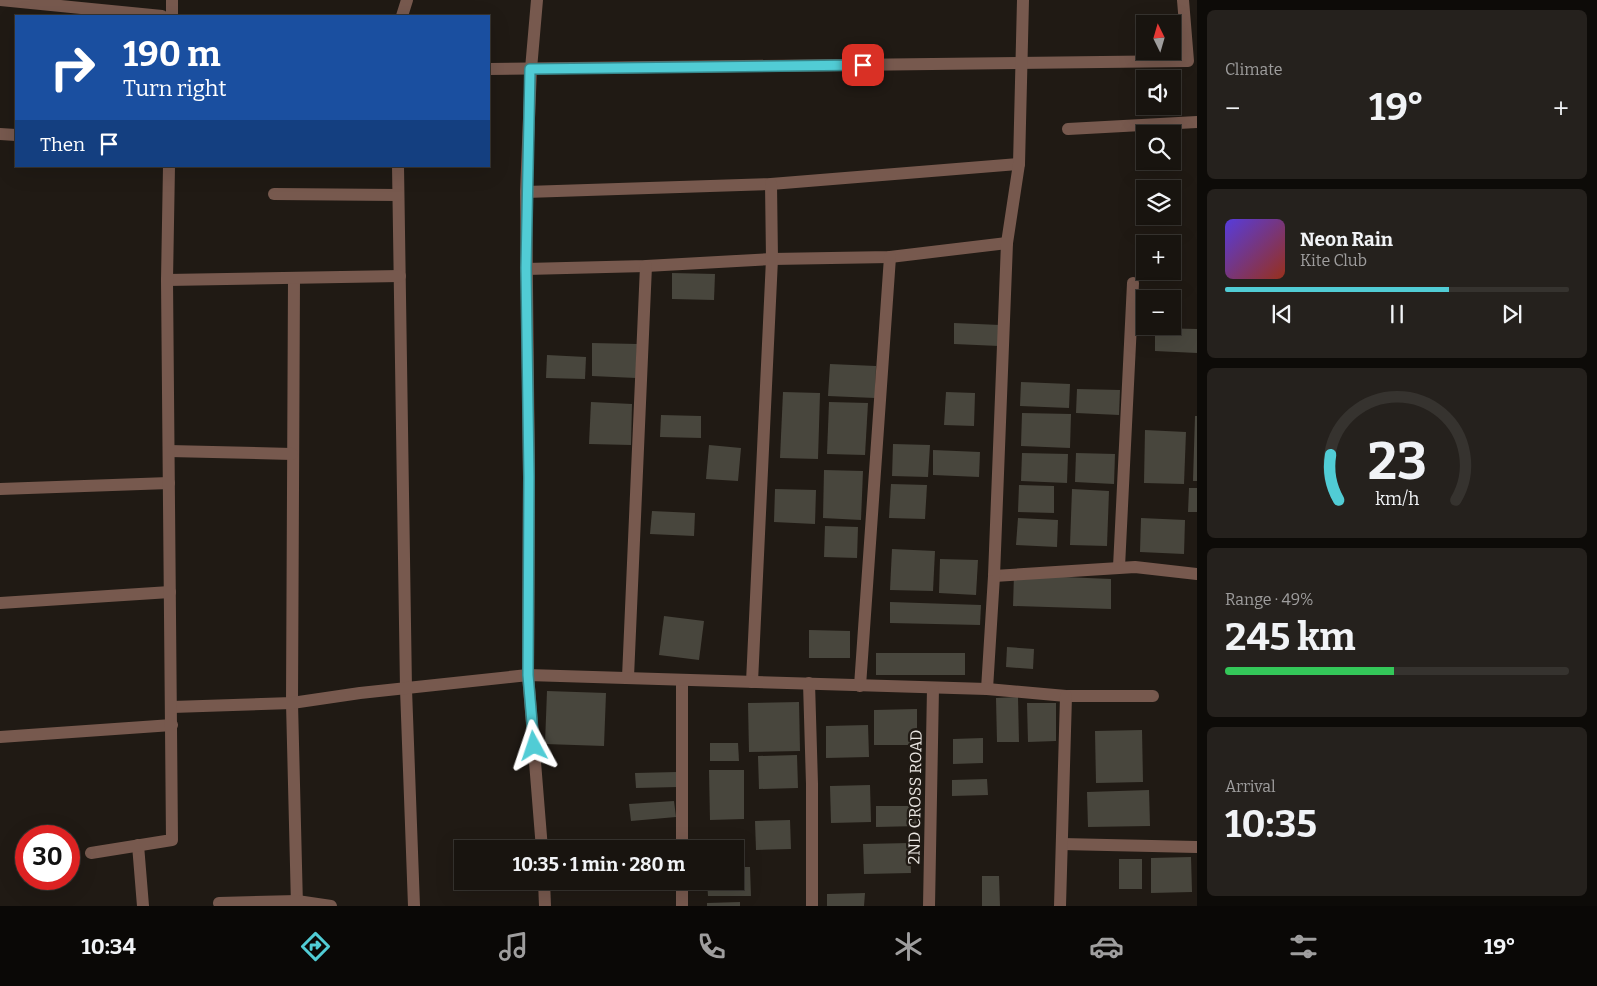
<!DOCTYPE html>
<meta charset="utf-8">
<style>
:root{--surface:#18140f;--page:#25211d;--text:#f1f3f6;--muted:#9f9e9e;--line:#36332f;--accent:#51ccd5}
body{margin:0;font-family:Bitter,serif;background:var(--page);color:var(--text);height:100vh;display:flex;flex-direction:column;font-size:19px;white-space:nowrap}
*{box-sizing:border-box;margin:0}
p{font-size:16px;color:var(--muted)}
.icon{flex:none;width:28px;height:28px;fill:none;stroke:currentColor;stroke-width:2;stroke-linecap:round;stroke-linejoin:round}
.map{position:relative;flex:1;overflow:hidden}
.details{display:flex;flex-direction:column;gap:10px;padding:10px;background:#0d0b08;width:400px}
.details>*{flex:none}
.top-card{position:absolute;left:15px;top:15px;width:475px;height:152px;border-radius:0px;box-shadow:0 5px 20px #0002,0 0 0 1px var(--line);background:#1a4fa0;color:#fff;overflow:hidden}
.needle{width:32px;rotate:355deg}
.fabs{position:absolute;left:1136px;top:15px;display:grid;gap:10px}
.fabs a{display:grid;place-items:center;width:45px;height:45px;border-radius:0px;background:var(--surface);box-shadow:0 5px 20px #0002,0 0 0 1px var(--line);font-size:25px}
.speed{position:absolute;left:15px;top:825px;display:flex;gap:10px;font-size:25px;font-weight:700;text-align:center}
.speed>*{display:grid;place-content:center;width:65px;height:65px;border-radius:50%;background:var(--surface);box-shadow:0 5px 20px #0002,0 0 0 1px var(--line);line-height:1}
.speed .limit{border:8px solid #d22;background:#fff;color:#111}
.pin{position:absolute;display:grid;place-items:center;width:42px;height:42px;color:#fff;margin:-21px;border-radius:10px;box-shadow:0 2px 8px #0006}
.me{position:absolute;width:55px;margin:-28px;rotate:355deg;stroke-linejoin:round;filter:drop-shadow(0 0 4px #0008)}
.turn{display:flex;align-items:center;gap:18px;height:105px;padding:0 25px;font-size:22px}
.turn .icon{width:65px;height:65px;stroke-width:2.5}
.turn b{display:block;font-size:35px;line-height:42px}
.then{display:flex;align-items:center;height:48px;padding:0 25px;background:#0003;gap:10px;font-size:19px}
.big{font-size:38px;font-weight:700;line-height:1.1}
.details .card{flex:1;display:flex;flex-direction:column;justify-content:center;gap:8px;min-width:0;padding:0 18px;border-radius:8px;background:var(--page)}
.details .dial{align-items:center;gap:0}
.dial svg{height:130px;overflow:visible;fill:none;stroke:var(--line);stroke-width:7;stroke-linecap:round;text-anchor:middle}
.dial text{fill:var(--text);stroke:none}
.song{display:flex;align-items:center;gap:15px}
.cover{width:60px;height:60px;border-radius:8px;background:linear-gradient(135deg,hsl(250 70% 55%),hsl(10 70% 35%))}
.played{height:5px;border-radius:2px;background:linear-gradient(90deg,var(--accent) 65%,var(--line) 65%)}
.keys{display:flex;justify-content:space-around;direction:ltr}
.heat{display:flex;justify-content:space-between;align-items:center;font-size:28px;direction:ltr}
.charge{height:8px;border-radius:4px;background:linear-gradient(90deg,#34c759 49%,var(--line) 0)}
.trip{position:absolute;left:454px;top:840px;width:290px;height:50px;border-radius:0px;background:var(--surface);box-shadow:0 5px 20px #0002,0 0 0 1px var(--line);font-weight:700;line-height:50px;text-align:center}
.tab-bar{display:flex;height:80px;justify-content:space-around;align-items:center;background:#0a0806;color:var(--muted)}
.tab-bar .icon{width:35px;height:35px}
.tab-bar .active{color:var(--accent)}
.tab-bar b{font-size:22px;color:var(--text)}
main{display:flex;flex:1;min-height:0}
.map>svg:first-child{display:block}
</style>
<main>
<div class="map">
<svg width="1197" height="906" viewBox="0 0 1197 906">
<rect width="100%" height="100%" fill="#201a14"/>
<g fill="#48463d">
<path d="M672 273 715 274 714 300 672 299Z"/>
<path d="M954 323 1000 325 999 346 954 344Z"/>
<path d="M1155 328 1197 329V353L1155 351Z"/>
<path d="M592 343 637 344 636 378 592 376Z"/>
<path d="M547 355 586 357 585 379 546 378Z"/>
<path d="M830 364 876 366 875 398 828 396Z"/>
<path d="M1021 382 1070 384 1069 408 1020 406Z"/>
<path d="M1077 389 1120 390 1119 415 1076 413Z"/>
<path d="M783 392 820 393 818 459 780 458Z"/>
<path d="M946 392 975 393 974 426 944 425Z"/>
<path d="M591 402 632 404 631 445 589 444Z"/>
<path d="M829 402 868 403 865 455 827 454Z"/>
<path d="M1022 413 1071 414 1070 448 1021 446Z"/>
<path d="M661 415 701 416V438L660 437Z"/>
<path d="M1195 416H1197V481H1193Z"/>
<path d="M1145 430 1186 432 1184 484 1144 483Z"/>
<path d="M893 444 930 445 928 477 892 476Z"/>
<path d="M709 445 741 448 738 481 706 479Z"/>
<path d="M933 450 980 452 979 477 933 475Z"/>
<path d="M1022 453 1068 454 1067 483 1021 481Z"/>
<path d="M1076 453 1115 454 1114 484 1075 482Z"/>
<path d="M824 470 863 471 861 520 823 518Z"/>
<path d="M891 484 927 485 925 519 889 518Z"/>
<path d="M1019 485 1054 486V513L1018 512Z"/>
<path d="M1189 488H1197V512H1188Z"/>
<path d="M775 489 816 490 815 524 774 522Z"/>
<path d="M1072 489 1109 491 1107 546 1070 545Z"/>
<path d="M652 511 695 513 694 536 650 534Z"/>
<path d="M1018 518 1058 520 1057 547 1016 545Z"/>
<path d="M1141 518 1185 520 1184 554 1140 552Z"/>
<path d="M825 526 858 527 857 558 824 557Z"/>
<path d="M892 549 935 551 933 591 890 590Z"/>
<path d="M940 559 978 560 976 595 939 593Z"/>
<path d="M1014 575 1111 579V609L1013 606Z"/>
<path d="M890 602 981 605 980 625 890 623Z"/>
<path d="M664 616 704 621 699 660 659 655Z"/>
<path d="M809 630 850 631V658H809Z"/>
<path d="M1007 647 1034 649 1033 669 1006 667Z"/>
<rect x="876" y="653" width="89" height="22"/>
<path d="M547 691 606 693 604 746 545 744Z"/>
<path d="M1018 697 1019 742H997L996 698Z"/>
<path d="M799 702 800 751 749 752 748 703Z"/>
<path d="M1027 703H1056V741L1028 742Z"/>
<path d="M917 709V745H874V710Z"/>
<path d="M868 725 869 757 826 758V726Z"/>
<path d="M1142 730 1143 782 1096 783 1095 731Z"/>
<path d="M983 738V763L953 764V739Z"/>
<path d="M710 743H738L739 761H710Z"/>
<path d="M797 755 798 788 759 789 758 756Z"/>
<path d="M709 770H744V819L710 820Z"/>
<path d="M677 772 678 787 636 788 635 773Z"/>
<path d="M987 779 988 795 952 796V780Z"/>
<path d="M870 785 871 822 831 823 830 786Z"/>
<path d="M1149 790 1150 826 1088 827 1087 792Z"/>
<path d="M674 801 676 817 631 821 629 804Z"/>
<path d="M876 806H918L919 826 876 827Z"/>
<path d="M790 820 791 849 756 850 755 821Z"/>
<path d="M910 843 911 873 864 874 863 844Z"/>
<path d="M1191 857 1192 892 1151 893V858Z"/>
<rect x="1119" y="859" width="23" height="30"/>
<path d="M735 867H750L751 896H708L707 881H735Z"/>
<path d="M982 876H999L1000 906H982Z"/>
<path d="M865 893 864 906H827V894Z"/>
<path d="M740 902V906H707V903Z"/>
</g>
<g fill="none" stroke-linecap="round" stroke-linejoin="round">
<g stroke="#77594e" stroke-width="12">
<path d="M0 0 162 16"/>
<path d="M537 0 531 69 526 192 529 477 528 675 542 849"/>
<path d="M172 16V0"/>
<path d="M402 16 407 0"/>
<path d="M489 69 1188 61 1183 0"/>
<path d="M1068 129 1197 122"/>
<path d="M0 134 16 135"/>
<path d="M398 166 406 689 414 906"/>
<path d="M526 192 771 184 1019 164"/>
<path d="M274 194 398 195"/>
<path d="M526 269 646 266 772 259 890 257 1007 243"/>
<path d="M294 278 292 703 297 906"/>
<path d="M167 280 400 276"/>
<path d="M169 451 292 454"/>
<path d="M0 489 169 483"/>
<path d="M1119 567 1133 283"/>
<path d="M994 576 1135 567 1197 574"/>
<path d="M0 603 170 592"/>
<path d="M628 677 646 266"/>
<path d="M682 680V849"/>
<path d="M752 682 772 259 771 184"/>
<path d="M809 683 812 784V906"/>
<path d="M860 686 890 257"/>
<path d="M987 689 994 576 1007 243 1019 164 1023 0"/>
<path d="M172 707 292 703 360 693 528 675 987 689 1066 696H1153"/>
<path d="M0 737 172 725"/>
<path d="M1062 844 1197 847"/>
<path d="M138 845 143 906"/>
<path d="M91 853 172 840 167 280 169 166"/>
<path d="M544 881 545 906"/>
<path d="M682 881V906"/>
<path d="M219 903 297 901 331 906"/>
<path d="M929 906 933 688"/>
<path d="M1060 906 1066 696"/>
</g>
</g>
<g fill="none" stroke-linecap="round" stroke-linejoin="round">
<g stroke="#35858a" stroke-width="12">
<path id="route" d="M534 746 528 675 529 477 526 268 530 69 863 65"/>
</g>
<use href="#route" stroke="#51ccd5" stroke-width="9"/>
</g>
<g text-anchor="middle" dominant-baseline="central" stroke-width="5" stroke-linejoin="round" paint-order="stroke">
<g font-size="16" fill="#eae6e2" stroke="#201a14">
<text transform="translate(915 797) rotate(-89)">2ND CROSS ROAD</text>
</g>
</g>
</svg>
<div class="fabs">
<a><svg class="needle" viewBox="-14 -14 28 28"><path d="M0-13l5 13h-10z" fill="#e53935"/><path d="M0 13l5-13h-10z" fill="#9f9e9e"/></svg></a>
<a><svg class="icon" aria-label="sound" viewBox="0 0 24 24"><path d="M4 9h4l5-4v14l-5-4H4zM17 9q2 3 0 6"/></svg></a>
<a><svg class="icon" aria-label="search" viewBox="0 0 24 24"><circle cx="10" cy="10" r="6"/><path d="M15 15l6 6"/></svg></a>
<a><svg class="icon" aria-label="layers" viewBox="0 0 24 24"><path d="M12 4l9 5-9 5-9-5zM3 14l9 5 9-5"/></svg></a>
<a>+</a>
<a>−</a>
</div>
<div class="speed"><div class="limit">30</div></div>
<div class="pin" style="left:863px;top:65px;background:#d93025"><svg class="icon" aria-label="arrive" viewBox="0 0 24 24"><path d="M6 21V4h12l-3 4 3 4H6"/></svg></div>
<svg class="me" style="left:534px;top:746px" viewBox="-20 -20 40 40"><path d="M0-17L14 15 0 8-14 15z" fill="#51ccd5" stroke="#fff" stroke-width="4"/></svg>
<div class="trip">10:35 · 1 min · 280 m</div>
<div class="top-card">
<div class="turn"><svg class="icon" aria-label="right" viewBox="0 0 24 24"><path d="M7 20v-9h11M14 6l5 5-5 5"/></svg><div><b>190 m</b>Turn right</div></div>
<div class="then">Then<svg class="icon" aria-label="arrive" viewBox="0 0 24 24"><path d="M6 21V4h12l-3 4 3 4H6"/></svg></div>
</div>
</div>
<section class="details">
<div class="card"><p>Climate</p>
<div class="heat"><a>−</a><b class="big">19°</b><a>+</a></div>
</div>
<div class="card">
<div class="song"><i class="cover"></i><div><b>Neon Rain</b><p>Kite Club</p></div></div>
<div class="played"></div>
<div class="keys"><svg class="icon" aria-label="previous" viewBox="0 0 24 24"><path d="M18 5L8 12l10 7zM5 5v14"/></svg><svg class="icon" aria-label="pause" viewBox="0 0 24 24"><path d="M8 5v14M16 5v14"/></svg><svg class="icon" aria-label="next" viewBox="0 0 24 24"><path d="M6 5l10 7-10 7zM19 5v14"/></svg></div>
</div>
<div class="card dial"><svg viewBox="0 0 100 80">
<path d="M14 69A42 42 0 1 1 86 69"/>
<path d="M14 69A42 42 0 0 1 9 41" stroke="#51ccd5"/>
<text x="50" y="56" font-size="32" font-weight="700">23</text>
<text x="50" y="72" font-size="11">km/h</text>
</svg></div>
<div class="card"><p>Range · 49%</p><b class="big">245 km</b><div class="charge"></div></div>
<div class="card"><p>Arrival</p><b class="big">10:35</b></div>
</section>
</main>
<nav class="tab-bar">
<b>10:34</b>
<svg class="icon active" aria-label="directions" viewBox="0 0 24 24"><path d="M12 3l9 9-9 9-9-9zM9 14v-3h6M13 9l2 2-2 2"/></svg>
<svg class="icon" aria-label="music" viewBox="0 0 24 24"><path d="M9 18V5l10-2v13"/><circle cx="6" cy="18" r="3"/><circle cx="16" cy="16" r="3"/></svg>
<svg class="icon" aria-label="phone" viewBox="0 0 24 24"><path d="M5 4h4l2 5-3 2q2 4 5 5l2-3 5 2v4C11 20 4 13 5 4z"/></svg>
<svg class="icon" aria-label="climate" viewBox="0 0 24 24"><path d="M12 3v18M4 7l16 10M4 17L20 7"/></svg>
<svg class="icon" aria-label="car" viewBox="0 0 24 24"><path d="M5 17H2v-5l4-1 3-4h7l3 4 3 1v5h-3M9 17h6M6 11h13"/><circle cx="7" cy="17" r="2"/><circle cx="17" cy="17" r="2"/></svg>
<svg class="icon" aria-label="filters" viewBox="0 0 24 24"><path d="M4 7h16M4 17h16"/><circle cx="9" cy="7" r="2"/><circle cx="15" cy="17" r="2"/></svg>
<b>19°</b>
</nav>
